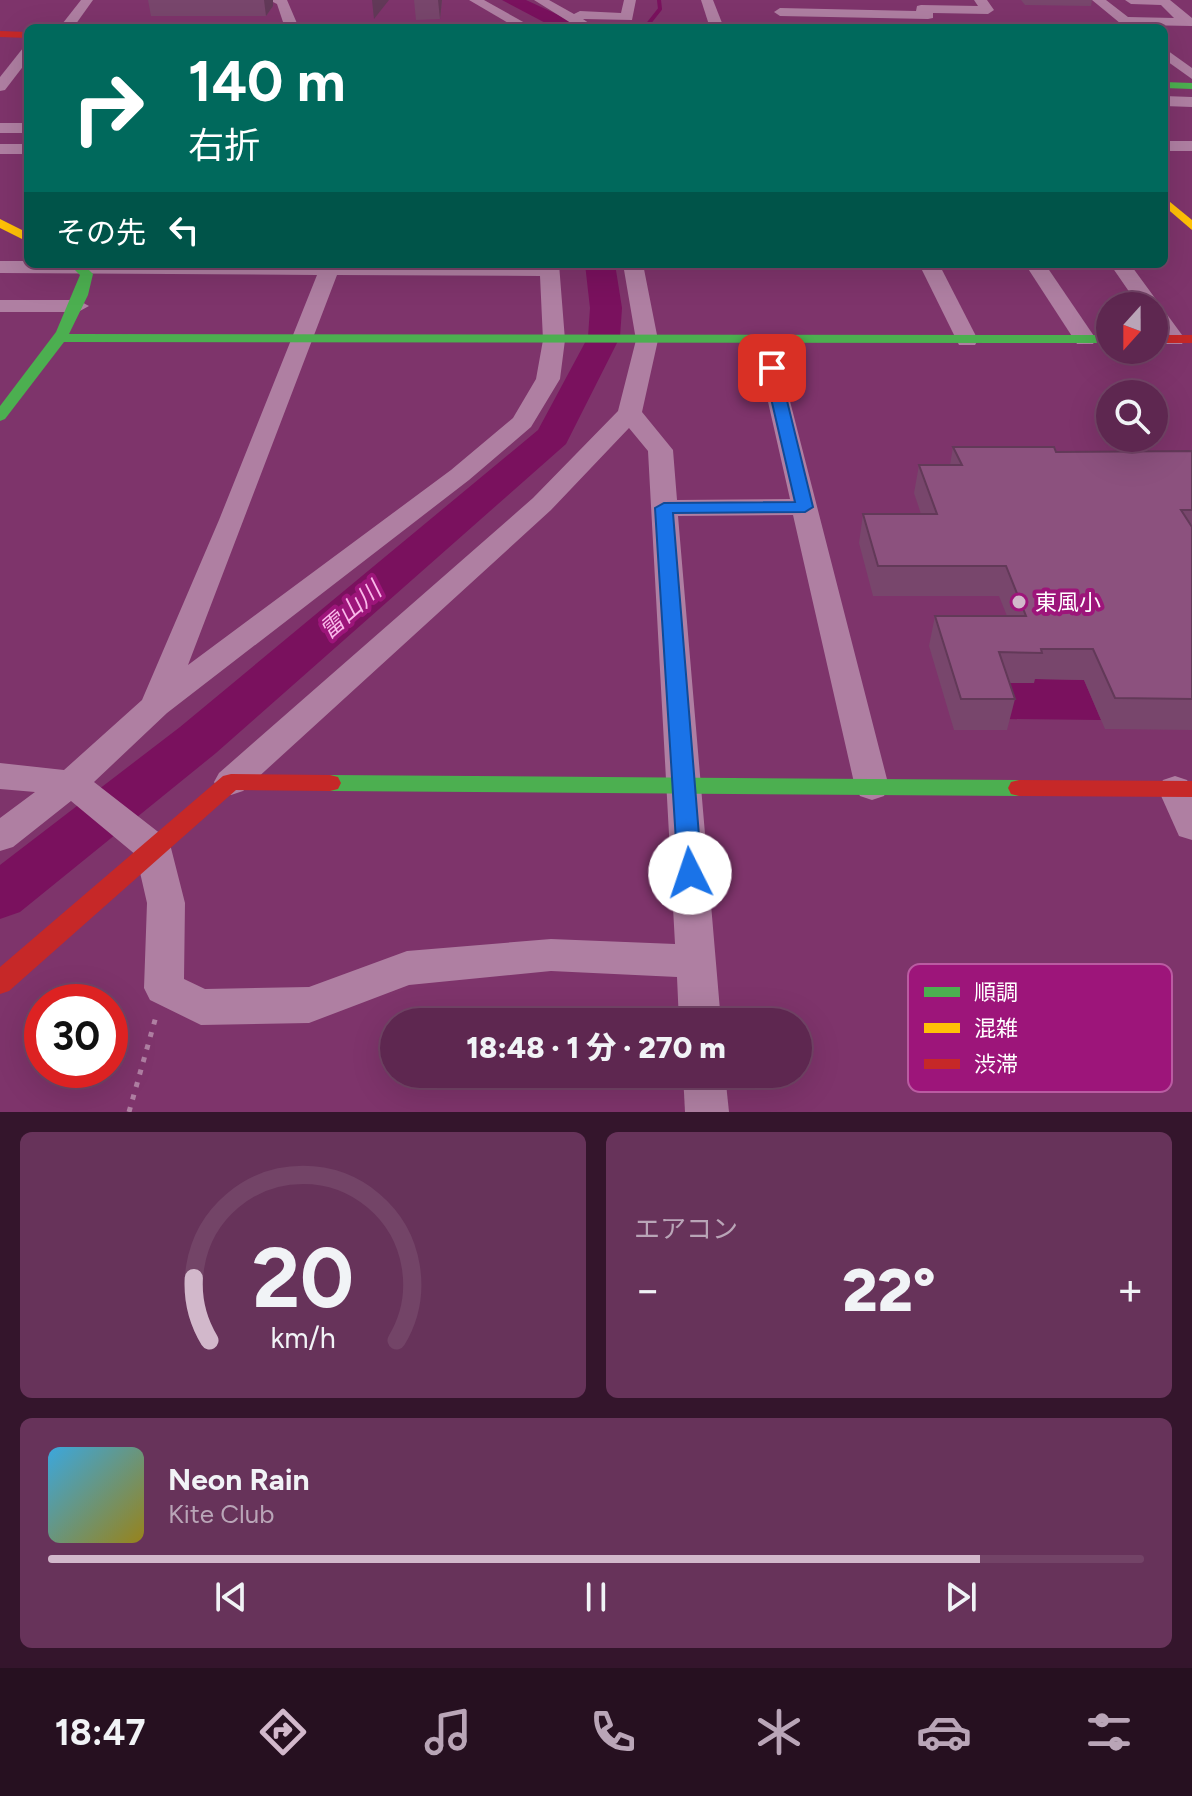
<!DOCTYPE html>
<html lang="ja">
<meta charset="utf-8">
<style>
:root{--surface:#5e2750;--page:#67335a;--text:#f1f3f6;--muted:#b9a5b7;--line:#734467;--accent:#d2b8cb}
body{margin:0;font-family:Figtree,"Noto Sans JP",sans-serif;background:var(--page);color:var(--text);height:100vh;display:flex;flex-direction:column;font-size:30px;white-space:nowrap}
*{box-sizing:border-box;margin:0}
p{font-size:26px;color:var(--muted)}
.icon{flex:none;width:44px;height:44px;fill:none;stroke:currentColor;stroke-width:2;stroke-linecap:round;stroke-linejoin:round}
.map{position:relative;height:1112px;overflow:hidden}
.details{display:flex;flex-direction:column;gap:20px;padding:20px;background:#34152c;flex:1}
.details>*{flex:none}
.top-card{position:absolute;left:24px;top:24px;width:1144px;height:244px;border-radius:12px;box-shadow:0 8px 32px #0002,0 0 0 2px var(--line);background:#00695c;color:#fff;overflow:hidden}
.needle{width:52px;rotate:201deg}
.fabs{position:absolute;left:1096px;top:292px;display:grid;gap:16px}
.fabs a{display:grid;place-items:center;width:72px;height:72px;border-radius:50%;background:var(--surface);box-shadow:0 8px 32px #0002,0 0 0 2px var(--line);font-size:40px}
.speed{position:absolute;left:24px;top:984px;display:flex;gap:16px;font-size:40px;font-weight:700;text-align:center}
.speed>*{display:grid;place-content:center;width:104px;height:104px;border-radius:50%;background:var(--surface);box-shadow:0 8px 32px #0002,0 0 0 2px var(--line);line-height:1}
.speed .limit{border:12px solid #d22;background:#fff;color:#111}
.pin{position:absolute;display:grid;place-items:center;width:68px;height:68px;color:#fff;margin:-34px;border-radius:16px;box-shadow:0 4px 12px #0006}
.me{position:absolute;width:88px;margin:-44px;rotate:356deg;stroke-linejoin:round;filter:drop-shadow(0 0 6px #0008)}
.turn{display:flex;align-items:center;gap:28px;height:168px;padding:0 32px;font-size:36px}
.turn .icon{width:104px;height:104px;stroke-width:2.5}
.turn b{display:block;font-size:56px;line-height:68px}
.then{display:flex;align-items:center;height:76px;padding:0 32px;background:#0003;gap:16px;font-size:30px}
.big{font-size:60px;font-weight:800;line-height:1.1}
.details .tile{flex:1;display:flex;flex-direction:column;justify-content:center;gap:12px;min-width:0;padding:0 28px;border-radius:12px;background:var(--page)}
.details .dial{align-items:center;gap:0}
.dial svg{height:208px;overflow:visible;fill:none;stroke:var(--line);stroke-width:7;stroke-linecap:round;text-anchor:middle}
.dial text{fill:var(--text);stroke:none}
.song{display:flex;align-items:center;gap:24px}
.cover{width:96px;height:96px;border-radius:12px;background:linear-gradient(135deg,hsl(200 70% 55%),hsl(50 70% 35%))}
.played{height:8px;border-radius:4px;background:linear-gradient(90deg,var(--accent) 85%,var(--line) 85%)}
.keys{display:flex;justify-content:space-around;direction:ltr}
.heat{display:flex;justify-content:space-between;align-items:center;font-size:44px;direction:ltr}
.details .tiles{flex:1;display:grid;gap:20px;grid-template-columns:1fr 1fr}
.tile:last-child{grid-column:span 2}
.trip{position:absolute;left:380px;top:1008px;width:432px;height:80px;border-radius:40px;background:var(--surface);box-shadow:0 8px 32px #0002,0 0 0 2px var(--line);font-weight:800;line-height:80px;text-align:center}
.tabs{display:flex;height:128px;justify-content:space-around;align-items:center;background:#261020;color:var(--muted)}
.tabs .icon{width:56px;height:56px}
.tabs .current{color:var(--accent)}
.tabs b{font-size:36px;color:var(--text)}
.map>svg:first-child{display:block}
</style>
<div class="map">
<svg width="1192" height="1112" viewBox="0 0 1192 1112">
<rect width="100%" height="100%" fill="#7e346b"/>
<path fill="#7a115e" d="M1033 679 1084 680 1101 720 1004 719 992 683H1033Z"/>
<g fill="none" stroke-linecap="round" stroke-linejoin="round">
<path stroke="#7a115e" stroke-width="4" d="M645 28 660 9 659 0"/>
<g fill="#7a115e" fill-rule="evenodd">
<path d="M502 0H526L578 24 581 28H555Z"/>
<path d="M585 264H615L622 308 620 337 566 444 216 753 20 912 0 919V865L180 727 538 430 588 337 590 308Z"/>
</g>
<path stroke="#af7fa2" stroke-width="5" stroke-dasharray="5 8" stroke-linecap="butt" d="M129 1112 157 1013"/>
<g fill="#af7fa2" fill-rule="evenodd">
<path d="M81 0H93L73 28H59Z"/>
<path d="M269 0H287L299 28H285L277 4Z"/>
<path d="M469 0H484L534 28H517Z"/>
<path d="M534 0H549L574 14 580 11 621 13 624 0H636L632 20 583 19 596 28H579Z"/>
<path d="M701 0H713L724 28H710Z"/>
<path d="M974 0H987L994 10 988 14 933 13V18L928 19 780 16 774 12 780 8 916 11 917 6 921 5 978 6Z"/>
<path d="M1092 0H1106L1128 17 1174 18 1161 5 1131 4 1125 0H1170L1192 18V26L1139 25 1141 28H1126Z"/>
<path d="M28 47V60L5 90 0 91V77L23 48Z"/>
<path d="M1164 48 1192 68V79L1164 59Z"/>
<path d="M1164 96 1192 97V107L1164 106Z"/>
<rect x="0" y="123" width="28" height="10"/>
<rect x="1164" y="141" width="28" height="10"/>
<rect x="0" y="144" width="28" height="10"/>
<path d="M0 261H28V264H559L565 340 560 379 531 427 469 480 167 713 94 782 166 838 171 848 185 903 184 979 205 989 309 987 407 951 551 939 675 944 648 451 629 428 551 510 243 791 231 795 219 791 214 782 219 773 533 498 618 411 636 340 623 264H643L658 340 642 412 673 450 677 500 790 499 754 340 757 335H773L889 787 884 796 872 800 860 796 855 787 793 515 678 516 721 1022H679L677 977 551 971 409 985 309 1023 201 1025 150 1000 144 988 147 903 136 855 71 801 13 847 0 851V818L35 792 0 789V763L64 770 142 700 219 520 317 275 0 273ZM337 275 540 276 543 340 536 379 513 418 451 470 188 665Z"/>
<path d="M919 264H939L978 340 975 345H959Z"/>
<path d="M1025 264H1045L1096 339 1093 344H1077Z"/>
<path d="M1110 264H1130L1185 339 1182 344H1166L1154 326V306H1139Z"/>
<path d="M0 300H78L89 306 78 312H0Z"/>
<path d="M1175 776 1187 780 1192 789V840L1179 836 1158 789 1163 780Z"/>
<path d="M683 1074H725L729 1112H685Z"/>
</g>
<g fill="#4caf50" fill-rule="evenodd">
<path d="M1164 82 1192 83V89L1164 88Z"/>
<path d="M69 264H83L93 274 88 295 69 334 1110 335V343L64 342 5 419 0 421V406L56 332 80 275Z"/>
<path d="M330 775 1019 780 1027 782 1030 788 1027 794 1019 796 330 791 322 789 319 783 322 777Z"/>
</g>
<g fill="#ffc107" fill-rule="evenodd">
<path d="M1164 197 1192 220V230L1164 206Z"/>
<path d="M0 219 28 233V242L0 228Z"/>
</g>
<g fill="#c62828" fill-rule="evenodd">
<path d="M0 31 28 32V38L0 37Z"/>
<rect x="1154" y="335" width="38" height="8"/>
<path d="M231 774 330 775 338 777 341 783 338 789 330 791 236 790 9 991 0 994V967L223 776Z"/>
<path d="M1019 780 1192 781V797L1019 796 1011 794 1008 788 1011 782Z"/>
</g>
</g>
<g fill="#78466c">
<path d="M148 0H273V6L266 16H151Z"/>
<path d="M414 0H442L440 19 416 20Z"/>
<path d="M1021 0H1092L1091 6 1025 5Z"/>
<path d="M953 447 1056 452 1192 451V730L1105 729 1084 680 1035 679 1034 683H1010L1015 699 1007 730H954L929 646 935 616H1007L999 596H873L859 543 863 514H921L914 493 919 465H950Z"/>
</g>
<g fill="#623958">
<path d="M264 0H273V6L266 16Z"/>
<path d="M372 0H389L374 19Z"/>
<path d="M438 0H442L440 19Z"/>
</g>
<path fill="#8c517e" stroke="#623958" stroke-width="2" d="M953 447H1054L1056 452 1192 451V510H1181L1192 527V699L1115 698 1093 649H1041L1042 653 999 652 1015 699H961L935 616H1026L1006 566H878L863 514H937L919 465H962Z"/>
<path fill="#1a73e8" stroke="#114b97" stroke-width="2" d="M772 363 779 368 813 507 805 512 673 513 702 873 698 880 690 882 681 880 678 873 655 508 664 503 795 502 764 368Z"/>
<circle fill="#d2b8cb" stroke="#9d157a" stroke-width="3" cx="1019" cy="602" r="8"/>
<g text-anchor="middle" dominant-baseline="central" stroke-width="8" stroke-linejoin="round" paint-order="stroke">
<g font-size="22" fill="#fff" stroke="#9d157a" text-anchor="start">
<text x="1035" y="602">東風小</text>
</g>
<g font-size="24" font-style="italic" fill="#fab8ea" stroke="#9d157a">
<text transform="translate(350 610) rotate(-41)">雷山川</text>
</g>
</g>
<rect x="908" y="964" width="264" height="128" rx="12" fill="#9d157a" stroke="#ba5ba2" stroke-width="2"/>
<rect x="924" y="987" width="36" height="10" fill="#4caf50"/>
<rect x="924" y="1023" width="36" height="10" fill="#ffc107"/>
<rect x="924" y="1059" width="36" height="10" fill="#c62828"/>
<g font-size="22" fill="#fff">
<text x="974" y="1000">順調</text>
<text x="974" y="1036">混雑</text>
<text x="974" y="1072">渋滞</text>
</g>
</svg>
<div class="fabs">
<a><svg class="needle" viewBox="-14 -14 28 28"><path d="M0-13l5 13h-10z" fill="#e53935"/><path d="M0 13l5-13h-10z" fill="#b9a5b7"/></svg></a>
<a><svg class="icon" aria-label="search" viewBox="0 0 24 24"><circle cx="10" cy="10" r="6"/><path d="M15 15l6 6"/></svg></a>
</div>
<div class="speed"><div class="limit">30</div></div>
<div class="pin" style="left:772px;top:368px;background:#d93025"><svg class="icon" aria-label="arrive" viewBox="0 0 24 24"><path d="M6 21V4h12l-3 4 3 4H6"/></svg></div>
<svg class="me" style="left:690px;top:873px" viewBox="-20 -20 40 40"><circle r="19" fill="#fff"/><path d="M0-13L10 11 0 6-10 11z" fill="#1a73e8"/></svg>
<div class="trip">18:48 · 1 分 · 270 m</div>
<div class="top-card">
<div class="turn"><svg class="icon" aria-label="right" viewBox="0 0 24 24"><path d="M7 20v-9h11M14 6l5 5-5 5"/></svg><div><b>140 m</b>右折</div></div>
<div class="then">その先<svg class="icon" aria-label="left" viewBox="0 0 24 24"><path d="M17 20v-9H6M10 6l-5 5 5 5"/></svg></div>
</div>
</div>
<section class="details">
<div class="tiles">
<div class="tile dial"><svg viewBox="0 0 100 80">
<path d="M14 69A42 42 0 1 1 86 69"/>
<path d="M14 69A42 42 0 0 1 8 45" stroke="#d2b8cb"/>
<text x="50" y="56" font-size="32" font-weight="700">20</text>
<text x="50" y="72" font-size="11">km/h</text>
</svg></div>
<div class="tile"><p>エアコン</p>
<div class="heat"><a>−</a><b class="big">22°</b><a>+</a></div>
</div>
<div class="tile">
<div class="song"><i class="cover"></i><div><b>Neon Rain</b><p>Kite Club</p></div></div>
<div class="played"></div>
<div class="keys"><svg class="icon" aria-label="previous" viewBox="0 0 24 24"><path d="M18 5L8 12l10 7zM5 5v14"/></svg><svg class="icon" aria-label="pause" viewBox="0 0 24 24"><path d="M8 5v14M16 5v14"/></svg><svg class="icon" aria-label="next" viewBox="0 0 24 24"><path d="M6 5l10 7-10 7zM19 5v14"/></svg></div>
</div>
</div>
</section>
<nav class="tabs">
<b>18:47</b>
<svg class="icon current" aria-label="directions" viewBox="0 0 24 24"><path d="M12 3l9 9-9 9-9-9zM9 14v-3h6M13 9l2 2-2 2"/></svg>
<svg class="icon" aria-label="music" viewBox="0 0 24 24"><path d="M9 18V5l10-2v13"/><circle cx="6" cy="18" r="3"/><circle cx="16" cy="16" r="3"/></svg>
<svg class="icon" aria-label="phone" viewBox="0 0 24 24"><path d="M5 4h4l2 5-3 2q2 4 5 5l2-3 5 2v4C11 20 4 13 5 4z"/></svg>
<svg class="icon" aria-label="climate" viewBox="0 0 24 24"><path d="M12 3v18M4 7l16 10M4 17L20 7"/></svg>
<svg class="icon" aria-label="car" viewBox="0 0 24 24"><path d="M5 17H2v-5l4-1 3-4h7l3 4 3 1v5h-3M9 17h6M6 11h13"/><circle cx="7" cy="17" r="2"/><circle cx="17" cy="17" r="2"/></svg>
<svg class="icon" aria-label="filters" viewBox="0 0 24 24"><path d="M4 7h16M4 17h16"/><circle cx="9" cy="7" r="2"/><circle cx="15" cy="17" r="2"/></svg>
</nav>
